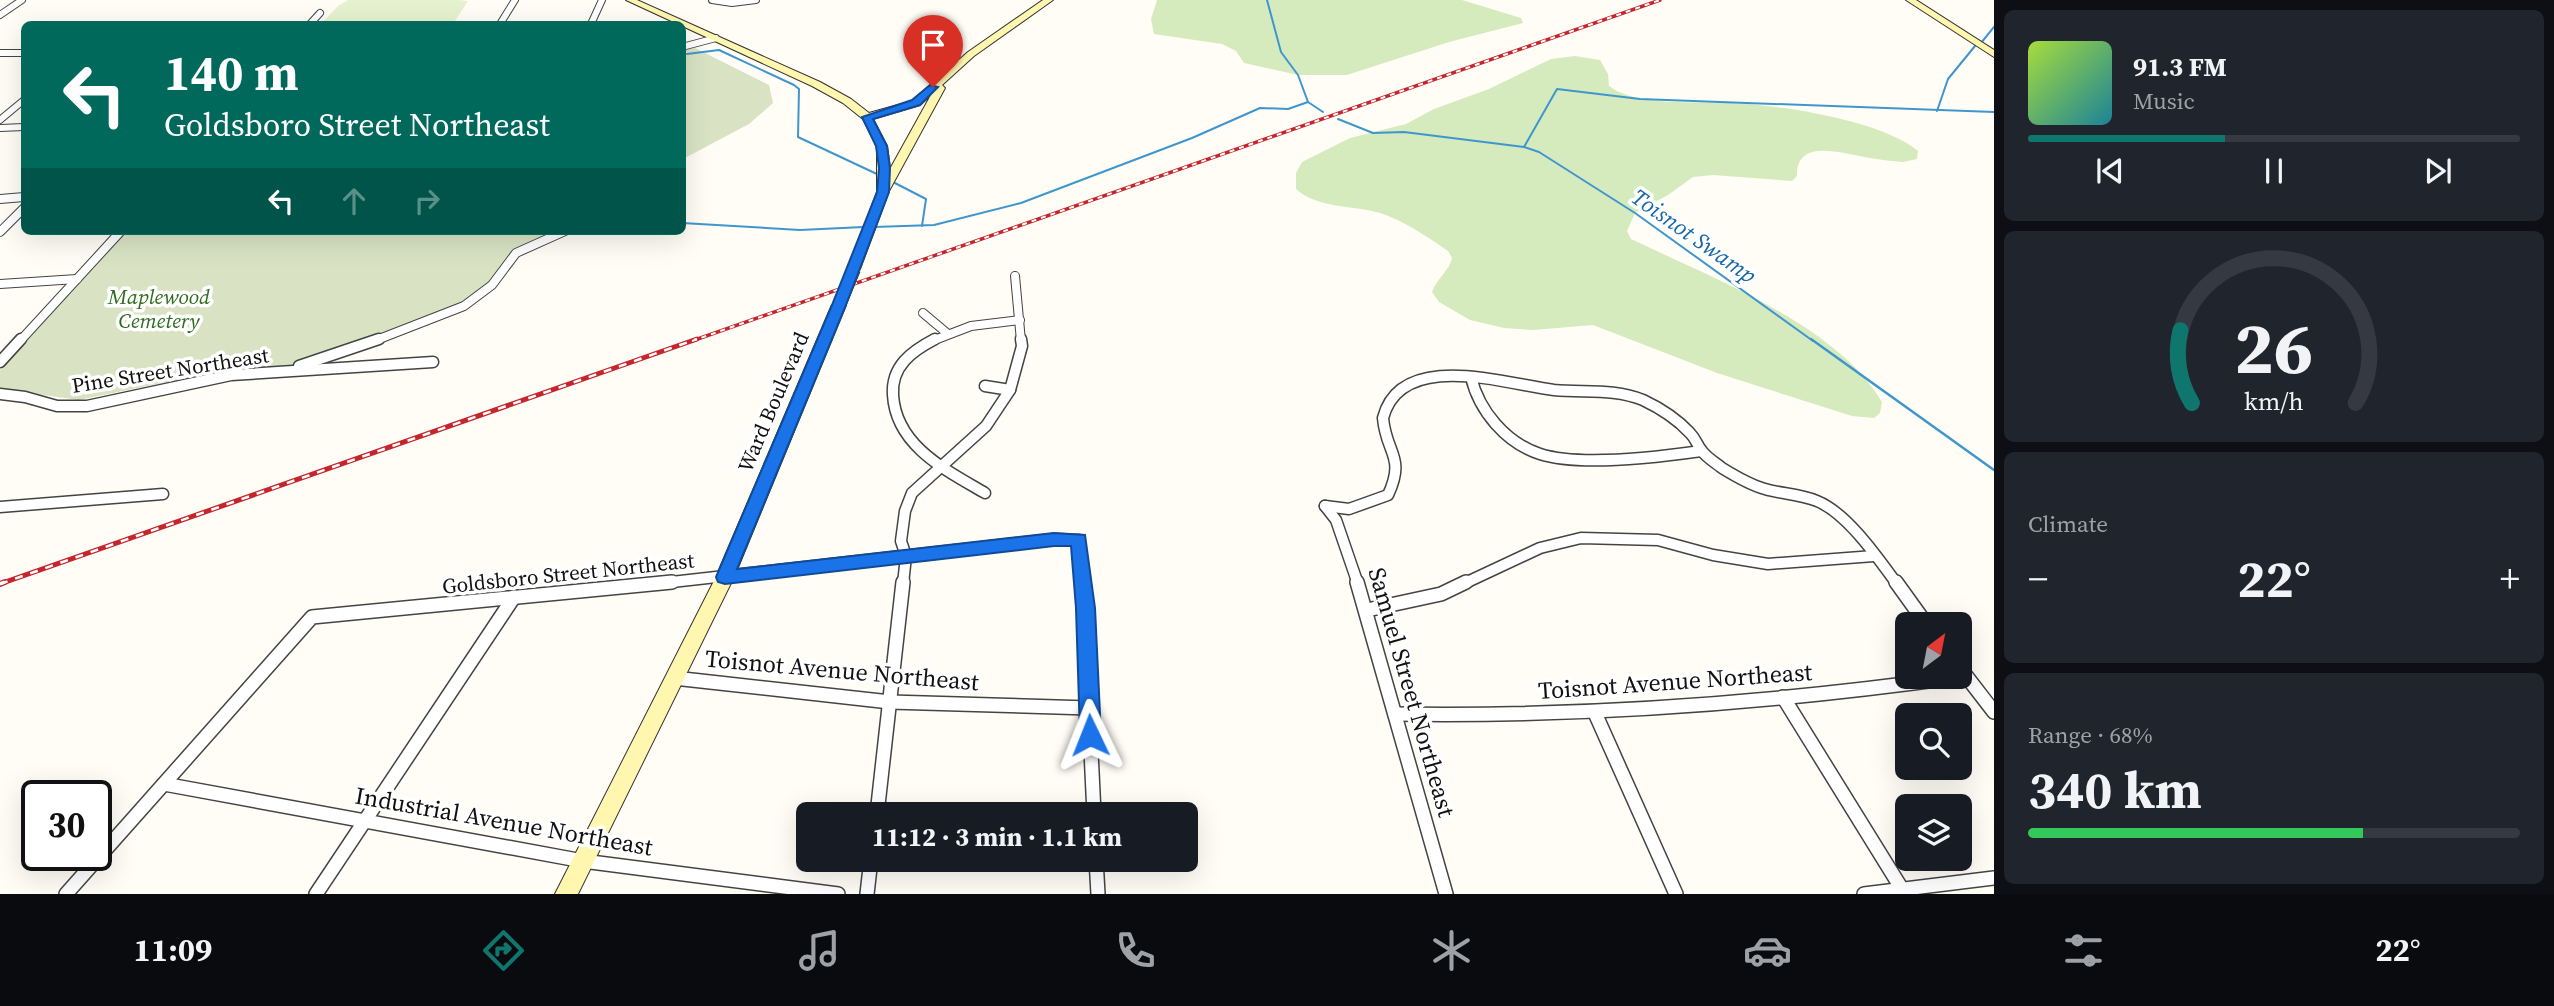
<!DOCTYPE html>
<meta charset="utf-8">
<style>
:root{--surface:#171b24;--page:#20242c;--text:#f1f3f6;--muted:#9ea1a6;--line:#363941;--accent:#0f766e}
body{margin:0;font-family:"Source Serif 4",serif;background:var(--page);color:var(--text);height:100vh;display:flex;flex-direction:column;font-size:26px;white-space:nowrap}
*{box-sizing:border-box;margin:0}
p{font-size:23px;color:var(--muted)}
.icon{flex:none;width:38px;height:38px;fill:none;stroke:currentColor;stroke-width:2;stroke-linecap:round;stroke-linejoin:round}
.map{position:relative;flex:1;overflow:hidden}
.panel{display:flex;flex-direction:column;gap:10px;padding:10px;background:#0d0f14;width:560px}
.panel>*{flex:none}
.hud{position:absolute;left:21px;top:21px;width:665px;height:214px;border-radius:10px;box-shadow:0 7px 28px #0002;background:#00695c;color:#fff;overflow:hidden}
.needle{width:46px;rotate:32deg}
.tools{position:absolute;left:1895px;top:612px;display:grid;gap:14px}
.tools a{display:grid;place-items:center;width:77px;height:77px;border-radius:10px;background:var(--surface);box-shadow:0 7px 28px #0002;font-size:35px}
.speed{position:absolute;left:21px;top:780px;display:flex;gap:14px;font-size:35px;font-weight:700;text-align:center}
.speed>*{display:grid;place-content:center;width:91px;height:91px;border-radius:50%;background:var(--surface);box-shadow:0 7px 28px #0002;line-height:1}
.speed .limit{border:4px solid #111;border-radius:10px;background:#fff;color:#111}
.pin{position:absolute;display:grid;place-items:center;width:60px;height:60px;color:#fff;margin:-72px -30px;border-radius:50% 50% 50% 0;rotate:-45deg;box-shadow:0 0 7px #0007}
.pin .icon{rotate:45deg}
.me{position:absolute;width:77px;margin:-38px;rotate:358deg;stroke-linejoin:round;filter:drop-shadow(0 0 5px #0008)}
.turn{display:flex;align-items:center;gap:24px;height:147px;padding:0 28px;font-size:32px}
.turn .icon{width:91px;height:91px;stroke-width:2.5}
.turn b{display:block;font-size:49px;line-height:60px}
.lanes{display:flex;align-items:center;height:66px;padding:0 28px;background:#0003;justify-content:center;gap:35px;direction:ltr}
.lanes .off{opacity:.35}
.big{font-size:52px;font-weight:700;line-height:1.1}
.panel .card{flex:1;display:flex;flex-direction:column;justify-content:center;gap:10px;min-width:0;padding:0 24px;border-radius:10px;background:var(--page)}
.panel .dial{align-items:center;gap:0}
.dial svg{height:182px;overflow:visible;fill:none;stroke:var(--line);stroke-width:7;stroke-linecap:round;text-anchor:middle}
.dial text{fill:var(--text);stroke:none}
.song{display:flex;align-items:center;gap:21px}
.cover{width:84px;height:84px;border-radius:10px;background:linear-gradient(135deg,hsl(80 70% 55%),hsl(190 70% 35%))}
.played{height:7px;border-radius:4px;background:linear-gradient(90deg,var(--accent) 40%,var(--line) 40%)}
.keys{display:flex;justify-content:space-around;direction:ltr}
.heat{display:flex;justify-content:space-between;align-items:center;font-size:38px;direction:ltr}
.charge{height:10px;border-radius:5px;background:linear-gradient(90deg,#34c759 68%,var(--line) 0)}
.trip{position:absolute;left:796px;top:802px;width:402px;height:70px;border-radius:10px;background:var(--surface);box-shadow:0 7px 28px #0002;font-weight:700;line-height:70px;text-align:center}
.dock{display:flex;height:112px;justify-content:space-around;align-items:center;background:#090b0e;color:var(--muted)}
.dock .icon{width:49px;height:49px}
.dock .selected{color:var(--accent)}
.dock b{font-size:32px;color:var(--text)}
main{display:flex;flex:1;min-height:0}
.map>svg:first-child{display:block}
</style>
<main>
<div class="map">
<svg width="1994" height="894" viewBox="0 0 1994 894">
<rect width="100%" height="100%" fill="#fffdf5"/>
<g fill="#d5ebbd">
<path d="M1157 0H1462L1521 18 1523 23 1449 42 1347 75H1298L1244 63 1236 51 1222 44 1154 34 1151 19Z"/>
<path d="M1575 56 1600 60 1608 74 1609 86C1637 107 1697 101 1731 103 1779 105 1881 120 1918 151L1917 159 1903 162C1892 161 1881 160 1870 158 1846 155 1796 136 1797 176L1792 181 1713 175 1693 177 1668 195 1635 213 1627 231 1631 239C1710 277 1837 325 1882 402L1880 413 1874 418 1852 416 1717 373 1593 325 1533 330 1504 328 1470 320 1439 302 1432 292C1437 278 1450 270 1452 258L1448 251C1428 237 1404 221 1380 213 1354 205 1318 209 1296 189V173L1302 162 1350 138 1406 124 1434 109 1489 89 1551 59Z"/>
</g>
<g fill="#d9e3c4">
<path d="M695 48 769 85 773 103 749 124 683 159V50Z"/>
<path d="M127 231H570L523 252 504 278 476 302 427 324 332 356 287 366 230 369 79 400 0 389V370Z"/>
</g>
<path fill="#e6f2cf" d="M348 0H459L468 1 453 24H321L338 6Z"/>
<g fill="none" stroke-linecap="round" stroke-linejoin="round">
<g stroke="#3f96cf" stroke-width="2">
<path d="M1267 0 1281 52 1298 75 1308 102 1323 112"/>
<path d="M1981 43 1994 27"/>
<path d="M687 54 719 50 794 85 799 89 798 137 879 175"/>
<path d="M1937 111 1948 79 1975 46"/>
<path d="M1338 119 1373 133 1404 132 1524 147 1539 152 1635 213 1813 341"/>
<path d="M1524 147 1557 89 1640 99 1994 112"/>
<path d="M891 181 926 199 922 226"/>
<path d="M682 223 800 230 864 227"/>
<path d="M874 227 934 225 1021 203 1192 138 1260 108 1288 109 1308 102"/>
</g>
<path stroke="#3f96cf" stroke-width="2.5" d="M1811 339 1994 470"/>
<g stroke="#444" stroke-width="8">
<g id="street-far3">
<path d="M712 0 732 3 756 0"/>
<path d="M0 15 22 0"/>
<path d="M310 24 320 13"/>
<path d="M500 24 515 0"/>
<path d="M591 24 602 0"/>
<path d="M682 47 716 38"/>
<path d="M0 53H24"/>
<path d="M0 120 24 100"/>
<path d="M0 128 24 127"/>
</g>
</g>
<g stroke="#444" stroke-width="10">
<g id="street-far2">
<path d="M0 199 24 197"/>
<path d="M0 232 24 208"/>
<path d="M1015 276 1021 341"/>
<path d="M0 284 77 279"/>
<path d="M923 313 948 334"/>
<path d="M20 341 121 231"/>
<path d="M374 341 464 306 492 285 516 253 565 231"/>
<path d="M932 341 971 326 1020 320"/>
</g>
</g>
<g stroke="#444" stroke-width="13">
<g id="street-far1">
<path d="M935 339C912 351 891 366 893 395 896 446 946 470 985 493"/>
<path d="M0 362 21 339"/>
<path d="M299 366 379 339"/>
<path d="M1471 377C1479 411 1506 443 1540 454 1580 467 1659 457 1701 451"/>
<path d="M985 386 1010 390"/>
<path d="M0 394 25 397 57 406H87L231 375 433 362"/>
<path d="M1325 506 1349 509 1388 495C1406 456 1386 454 1383 418 1401 349 1506 384 1554 390 1584 393 1614 388 1643 400 1660 408 1678 420 1690 433 1696 439 1697 445 1702 451 1707 458 1716 463 1722 468 1735 476 1750 485 1765 489 1782 494 1800 494 1817 501 1847 513 1878 558 1897 584"/>
<path d="M1325 506 1336 520 1358 584"/>
<path d="M0 507 163 494"/>
<path d="M654 584 1054 539 1079 540 1084 584"/>
<path d="M903 584 906 556 901 541 905 511 912 493 986 426 1010 390 1022 346 1021 339"/>
<path d="M1463 584 1540 548 1581 538 1658 540 1713 555 1768 564 1874 556"/>
</g>
</g>
<g stroke="#444" stroke-width="16">
<g id="street">
<path d="M1083 582 1094 814"/>
<path d="M1357 582 1446 894"/>
<path d="M1896 582 1927 625"/>
<path d="M1367 610 1441 594 1466 582"/>
<path d="M1960 668 1994 712"/>
<path d="M674 678 890 702 1089 708"/>
<path d="M1783 697 1905 894"/>
<path d="M1595 713 1676 894"/>
<path d="M1395 714C1584 717 1771 703 1958 677"/>
<path d="M164 784 583 861 838 894"/>
<path d="M877 814 903 582"/>
<path d="M1096 859 1098 894"/>
<path d="M66 894 312 617 672 582"/>
<path d="M316 894 514 597"/>
<path d="M867 894 871 859"/>
<path d="M1864 894 1994 878"/>
</g>
</g>
<g stroke="#333" stroke-width="2">
<g id="secondary">
<path d="M626 0H637L820 82 851 99 869 113 912 101 968 52 1043 0H1053L974 56 942 85 945 88 889 191 860 269 854 273 848 269 877 192V146L863 119 843 103 812 86ZM931 95 890 169 887 146 873 119 920 105Z"/>
<path d="M1906 0H1916L1994 50V57Z"/>
<path d="M839 301 846 305 734 577 578 894H555L716 577 832 305Z"/>
</g>
</g>
<use href="#street-far3" stroke="#fff" stroke-width="6"/>
<use href="#street-far2" stroke="#fff" stroke-width="8"/>
<use href="#street-far1" stroke="#fff" stroke-width="10"/>
<use href="#street" stroke="#fff" stroke-width="13"/>
<use href="#secondary" fill="#fff6b0" fill-rule="evenodd"/>
<g stroke="#c4262e" stroke-width="3.5">
<path id="rail-far2" d="M692 341 1660 0"/>
</g>
<g stroke="#c4262e" stroke-width="5">
<path id="rail-far1" d="M0 584 697 339"/>
</g>
<g stroke="#c4262e" stroke-width="6">
<path id="rail" d="M0 584 5 582"/>
</g>
<use href="#rail-far2" stroke="#fff" stroke-width="2" stroke-dasharray="5" stroke-linecap="butt"/>
<use href="#rail-far1" stroke="#fff" stroke-width="2.5" stroke-dasharray="8" stroke-linecap="butt"/>
<use href="#rail" stroke="#fff" stroke-width="3.5" stroke-dasharray="10" stroke-linecap="butt"/>
<g stroke="#333" stroke-width="14" stroke-linecap="butt">
<path id="secondary-bridge" d="M839 305 854 269"/>
</g>
<use href="#secondary-bridge" stroke="#fff6b0" stroke-width="12"/>
</g>
<path fill="#1a73e8" stroke="#114b97" stroke-width="2" d="M930 85 938 87 920 105 873 119 887 146 890 168 889 192 846 305 737 569 1054 533 1085 535 1095 608 1101 735 1098 741 1090 744 1083 741 1080 735 1076 608 1071 546H1054L725 584 718 582 716 577 832 305 877 192 879 168 876 146 862 117 912 100Z"/>
<g text-anchor="middle" dominant-baseline="central" stroke-width="7" stroke-linejoin="round" paint-order="stroke">
<g font-size="21" font-style="italic" fill="#2f6b1f" stroke="#fff">
<text x="159" y="296">Maplewood<tspan x="159" dy="24">Cemetery</tspan></text>
</g>
<g font-size="21" fill="#111" stroke="#fff">
<text transform="translate(170 370) rotate(-9)">Pine Street Northeast</text>
<text transform="translate(773 402) rotate(-67)">Ward Boulevard</text>
<text transform="translate(568 573) rotate(-6)">Goldsboro Street Northeast</text>
</g>
<g font-size="23" font-style="italic" fill="#1768a6" stroke="#fff">
<text transform="translate(1694 236) rotate(35)">Toisnot Swamp</text>
</g>
<g font-size="24" fill="#111" stroke="#fff">
<text transform="translate(842 670) rotate(5)">Toisnot Avenue Northeast</text>
<text transform="translate(1675 681) rotate(-4)">Toisnot Avenue Northeast</text>
<text transform="translate(1412 692) rotate(74)">Samuel Street Northeast</text>
<text transform="translate(504 821) rotate(10)">Industrial Avenue Northeast</text>
</g>
</g>
</svg>
<div class="tools">
<a><svg class="needle" viewBox="-14 -14 28 28"><path d="M0-13l5 13h-10z" fill="#e53935"/><path d="M0 13l5-13h-10z" fill="#9ea1a6"/></svg></a>
<a><svg class="icon" aria-label="search" viewBox="0 0 24 24"><circle cx="10" cy="10" r="6"/><path d="M15 15l6 6"/></svg></a>
<a><svg class="icon" aria-label="layers" viewBox="0 0 24 24"><path d="M12 4l9 5-9 5-9-5zM3 14l9 5 9-5"/></svg></a>
</div>
<div class="speed"><div class="limit">30</div></div>
<div class="pin" style="left:933px;top:87px;background:#d93025"><svg class="icon" aria-label="arrive" viewBox="0 0 24 24"><path d="M6 21V4h12l-3 4 3 4H6"/></svg></div>
<svg class="me" style="left:1090px;top:735px" viewBox="-20 -20 40 40"><path d="M0-17L14 15 0 8-14 15z" fill="#1a73e8" stroke="#fff" stroke-width="4"/></svg>
<div class="trip">11:12 · 3 min · 1.1 km</div>
<div class="hud">
<div class="turn"><svg class="icon" aria-label="left" viewBox="0 0 24 24"><path d="M17 20v-9H6M10 6l-5 5 5 5"/></svg><div><b>140 m</b>Goldsboro Street Northeast</div></div>
<div class="lanes"><svg class="icon" aria-label="left" viewBox="0 0 24 24"><path d="M17 20v-9H6M10 6l-5 5 5 5"/></svg><svg class="icon off" aria-label="ahead" viewBox="0 0 24 24"><path d="M12 20V5M6 11l6-6 6 6"/></svg><svg class="icon off" aria-label="right" viewBox="0 0 24 24"><path d="M7 20v-9h11M14 6l5 5-5 5"/></svg></div>
</div>
</div>
<section class="panel">
<div class="card">
<div class="song"><i class="cover"></i><div><b>91.3 FM</b><p>Music</p></div></div>
<div class="played"></div>
<div class="keys"><svg class="icon" aria-label="previous" viewBox="0 0 24 24"><path d="M18 5L8 12l10 7zM5 5v14"/></svg><svg class="icon" aria-label="pause" viewBox="0 0 24 24"><path d="M8 5v14M16 5v14"/></svg><svg class="icon" aria-label="next" viewBox="0 0 24 24"><path d="M6 5l10 7-10 7zM19 5v14"/></svg></div>
</div>
<div class="card dial"><svg viewBox="0 0 100 80">
<path d="M14 69A42 42 0 1 1 86 69"/>
<path d="M14 69A42 42 0 0 1 9 37" stroke="#0f766e"/>
<text x="50" y="56" font-size="32" font-weight="700">26</text>
<text x="50" y="72" font-size="11">km/h</text>
</svg></div>
<div class="card"><p>Climate</p>
<div class="heat"><a>−</a><b class="big">22°</b><a>+</a></div>
</div>
<div class="card"><p>Range · 68%</p><b class="big">340 km</b><div class="charge"></div></div>
</section>
</main>
<nav class="dock">
<b>11:09</b>
<svg class="icon selected" aria-label="directions" viewBox="0 0 24 24"><path d="M12 3l9 9-9 9-9-9zM9 14v-3h6M13 9l2 2-2 2"/></svg>
<svg class="icon" aria-label="music" viewBox="0 0 24 24"><path d="M9 18V5l10-2v13"/><circle cx="6" cy="18" r="3"/><circle cx="16" cy="16" r="3"/></svg>
<svg class="icon" aria-label="phone" viewBox="0 0 24 24"><path d="M5 4h4l2 5-3 2q2 4 5 5l2-3 5 2v4C11 20 4 13 5 4z"/></svg>
<svg class="icon" aria-label="climate" viewBox="0 0 24 24"><path d="M12 3v18M4 7l16 10M4 17L20 7"/></svg>
<svg class="icon" aria-label="car" viewBox="0 0 24 24"><path d="M5 17H2v-5l4-1 3-4h7l3 4 3 1v5h-3M9 17h6M6 11h13"/><circle cx="7" cy="17" r="2"/><circle cx="17" cy="17" r="2"/></svg>
<svg class="icon" aria-label="filters" viewBox="0 0 24 24"><path d="M4 7h16M4 17h16"/><circle cx="9" cy="7" r="2"/><circle cx="15" cy="17" r="2"/></svg>
<b>22°</b>
</nav>
